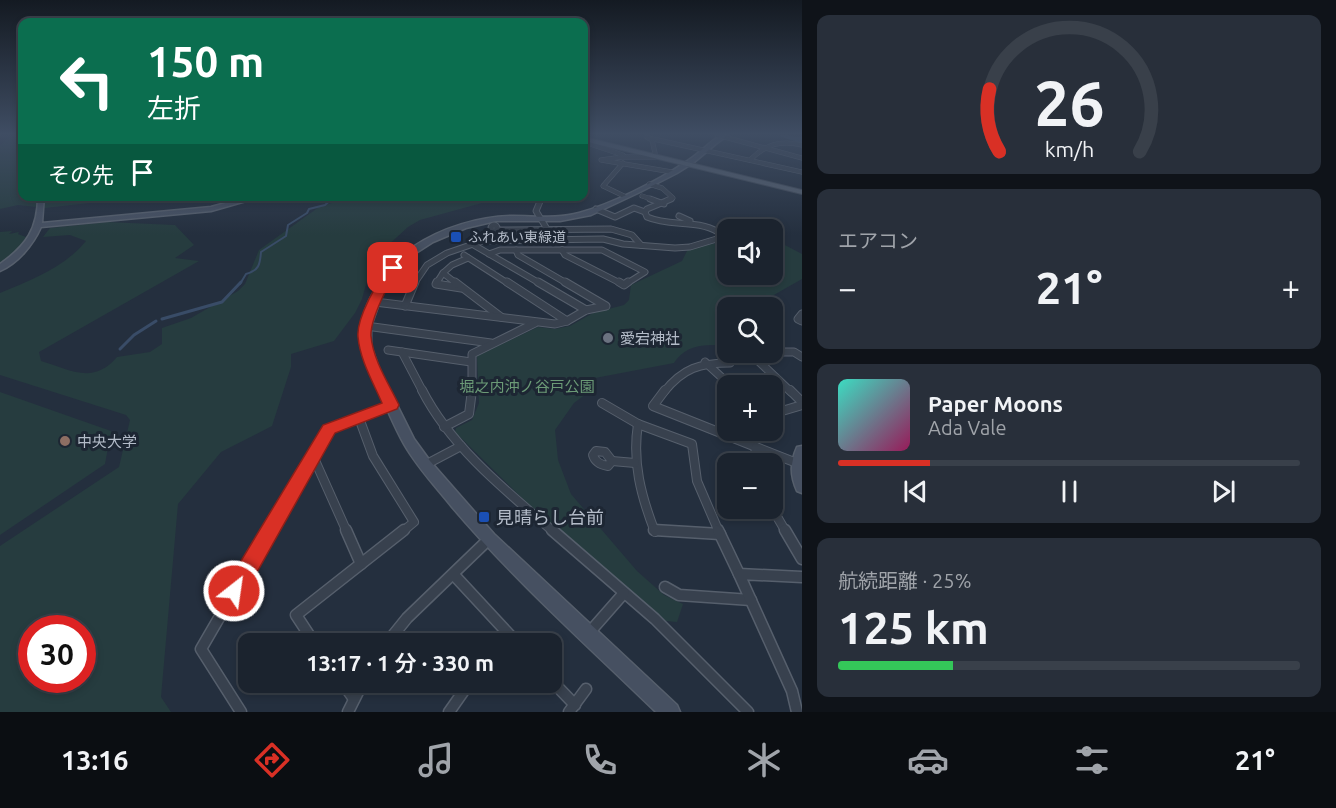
<!DOCTYPE html>
<html lang="ja">
<meta charset="utf-8">
<style>
:root{--surface:#1b232e;--page:#282f3a;--text:#f1f3f6;--muted:#a0a4aa;--line:#39404a;--accent:#d93025}
body{margin:0;font-family:Ubuntu,"Noto Sans JP",sans-serif;background:var(--page);color:var(--text);height:100vh;display:flex;flex-direction:column;font-size:22px;white-space:nowrap}
*{box-sizing:border-box;margin:0}
p{font-size:20px;color:var(--muted)}
.icon{flex:none;width:33px;height:33px;fill:none;stroke:currentColor;stroke-width:2;stroke-linecap:round;stroke-linejoin:round}
.map{position:relative;flex:1;overflow:hidden}
.panel{display:flex;flex-direction:column;gap:15px;padding:15px;background:#0f1319;width:534px}
.panel>*{flex:none}
.top-card{position:absolute;left:18px;top:18px;width:570px;height:183px;border-radius:12px;box-shadow:0 3px 9px #0003,0 0 0 2px var(--line);background:#0b6e4f;color:#fff;overflow:hidden}
.buttons{position:absolute;left:717px;top:219px;display:grid;gap:12px}
.buttons a{display:grid;place-items:center;width:66px;height:66px;border-radius:12px;background:var(--surface);box-shadow:0 3px 9px #0003,0 0 0 2px var(--line);font-size:30px}
.speed{position:absolute;left:18px;top:615px;display:flex;gap:12px;font-size:30px;font-weight:700;text-align:center}
.speed>*{display:grid;place-content:center;width:78px;height:78px;border-radius:50%;background:var(--surface);box-shadow:0 3px 9px #0003,0 0 0 2px var(--line);line-height:1}
.speed .limit{border:9px solid #d22;background:#fff;color:#111}
.pin{position:absolute;display:grid;place-items:center;width:51px;height:51px;color:#fff;margin:-26px;border-radius:12px;box-shadow:0 3px 9px #0006}
.me{position:absolute;width:66px;margin:-33px;rotate:30deg;stroke-linejoin:round;filter:drop-shadow(0 0 4px #0008)}
.turn{display:flex;align-items:center;gap:21px;height:126px;padding:0 30px;font-size:27px}
.turn .icon{width:78px;height:78px;stroke-width:2.5}
.turn b{display:block;font-size:42px;line-height:51px}
.then{display:flex;align-items:center;height:57px;padding:0 30px;background:#0003;gap:12px;font-size:22px}
.big{font-size:45px;font-weight:600;line-height:1.1}
.panel .tile{flex:1;display:flex;flex-direction:column;justify-content:center;gap:9px;min-width:0;padding:0 21px;border-radius:12px;background:var(--page)}
.panel .dial{align-items:center;gap:0}
.dial svg{height:156px;overflow:visible;fill:none;stroke:var(--line);stroke-width:7;stroke-linecap:round;text-anchor:middle}
.dial text{fill:var(--text);stroke:none}
.song{display:flex;align-items:center;gap:18px}
.cover{width:72px;height:72px;border-radius:9px;background:linear-gradient(135deg,hsl(170 70% 55%),hsl(330 70% 35%))}
.played{height:6px;border-radius:3px;background:linear-gradient(90deg,var(--accent) 20%,var(--line) 20%)}
.keys{display:flex;justify-content:space-around;direction:ltr}
.heat{display:flex;justify-content:space-between;align-items:center;font-size:33px;direction:ltr}
.charge{height:9px;border-radius:4px;background:linear-gradient(90deg,#34c759 25%,var(--line) 0)}
.trip{position:absolute;left:238px;top:633px;width:324px;height:60px;border-radius:12px;background:var(--surface);box-shadow:0 3px 9px #0003,0 0 0 2px var(--line);font-weight:600;line-height:60px;text-align:center}
.dock{display:flex;height:96px;justify-content:space-around;align-items:center;background:#0b0e12;color:var(--muted)}
.dock .icon{width:42px;height:42px}
.dock .on{color:var(--accent)}
.dock b{font-size:27px;color:var(--text)}
main{display:flex;flex:1;min-height:0}
.map>svg:first-child{display:block}
</style>
<main>
<div class="map">
<svg width="802" height="712" viewBox="0 0 802 712">
<rect width="100%" height="100%" fill="#242f3e"/>
<g fill="#263c3f" fill-rule="evenodd">
<path d="M12 135H22V196L94 197 90 203 45 208 18 205 0 209V145Z"/>
<path d="M351 197H504L420 220 408 227 373 259 362 299 355 313 334 341 291 354V367L272 426 221 452 178 504 161 697 171 712H0V546L119 467 130 420 126 415 0 375V293C31 280 64 268 86 241L70 235 43 237 50 228 107 222 175 225 194 245 175 258 199 261 39 352 41 361C71 370 93 385 117 357L150 352 162 344V328L191 318 238 291 245 284 259 250 319 207ZM32 628H82V680H32Z"/>
<path d="M12 231 9 234 19 232 18 234 26 237 19 248 0 263V232Z"/>
<path d="M727 241 728 274H772L773 241 781 243 802 254V279L772 296 762 307 728 308 727 345C706 345 687 343 674 363L595 378 590 391 574 403 555 430 558 460 571 494 637 571 664 595 683 604 677 622 666 621 529 505 455 432 456 428 472 420 479 403 477 356 538 327 555 329 570 326 593 313 624 305 629 300 631 285 682 261 688 249Z"/>
<path d="M0 392 111 431 105 464 0 535Z"/>
</g>
<g fill="none" stroke-linecap="round" stroke-linejoin="round">
<path stroke="#394c67" stroke-width="1.5" d="M331 200 336 196"/>
<path stroke="#394c67" stroke-width="2" d="M240 284 246 274C259 270 260 265 261 252L286 236 288 225 307 213 309 209 325 205 332 199"/>
<g stroke="#394c67" stroke-width="3">
<path d="M162 319 222 302 241 282"/>
<path d="M120 349 134 335 156 321"/>
</g>
<path fill="#394c67" fill-rule="evenodd" d="M780 135 802 137V143L781 137Z"/>
<g stroke="#565f6c" stroke-width="5">
<g id="street-far4">
<path d="M717 135 802 158"/>
<path d="M647 137 652 140 655 153"/>
<path d="M649 138 802 172"/>
<path d="M584 142 623 155"/>
<path d="M655 157H622L601 160 672 172"/>
<path d="M750 160C766 144 780 140 802 145"/>
<path d="M623 163 603 186 624 196"/>
<path d="M649 184 662 188 673 198 667 200"/>
<path d="M642 196 654 200"/>
<path d="M540 200 541 198"/>
</g>
</g>
<g stroke="#565f6c" stroke-width="7">
<g id="street-far3">
<path d="M541 199 536 211 547 229"/>
<path d="M650 199 664 204"/>
<path d="M596 209 615 217 634 208 645 212"/>
<path d="M679 216 690 221"/>
<circle cx="494" cy="228" r="3"/>
<path d="M498 230 611 229 632 235 641 245"/>
<path d="M472 244 541 284"/>
<path d="M516 250 518 255 568 284"/>
<path d="M562 250H602L645 272 626 284"/>
<path d="M562 250 565 255 622 284"/>
<path d="M489 254 500 250H562"/>
<path d="M464 255 509 284"/>
<path d="M414 284 427 265 447 253 482 241 603 239 623 244 675 248 690 247 720 238 718 232C696 219 670 227 647 217L645 212 647 209 671 199"/>
<path d="M436 284 443 273"/>
<path d="M457 284 443 273 452 265 468 258"/>
</g>
</g>
<g stroke="#565f6c" stroke-width="9">
<g id="street-far2">
<path d="M437 282 436 284 461 288"/>
<path d="M455 282 501 317"/>
<path d="M507 282 567 321"/>
<path d="M538 282 586 310"/>
<path d="M619 282 624 285 628 282"/>
<path d="M375 302 555 324 567 321 586 310 606 306 565 282"/>
<path d="M405 306 415 282"/>
<path d="M802 314 798 319 802 321"/>
<path d="M366 326 491 343"/>
<path d="M388 350 471 362"/>
<path d="M402 352 423 392"/>
<path d="M749 352 791 392"/>
<path d="M755 352H794L802 357"/>
<path d="M705 362 731 386"/>
<path d="M472 392V354L535 323"/>
<path d="M664 392C683 368 700 363 730 363L721 351H728"/>
</g>
</g>
<g stroke="#565f6c" stroke-width="10">
<g id="street-far1">
<path d="M422 390C451 447 506 491 554 532"/>
<path d="M665 390 653 406 756 447"/>
<path d="M790 390 802 402"/>
<path d="M602 403 638 424 692 444 697 481 719 532"/>
<path d="M772 414 802 405"/>
<path d="M359 418 373 456 414 522 402 532"/>
<path d="M638 424C632 462 641 496 655 532"/>
<path d="M444 427 469 414 472 390"/>
<path d="M596 451 605 452 612 461 608 466C601 465 595 462 593 455Z"/>
<path d="M313 456 347 532"/>
<path d="M612 461 635 463"/>
<path d="M754 464 756 447 802 465"/>
<path d="M425 465 461 446"/>
<path d="M772 508 786 532"/>
<path d="M269 532 329 429 391 405"/>
</g>
</g>
<g stroke="#565f6c" stroke-width="13">
<g id="street">
<path d="M346 530 361 564"/>
<path d="M552 530 655 619 748 712"/>
<path d="M654 530 720 534"/>
<path d="M718 530 739 574"/>
<path d="M785 530 802 559"/>
<path d="M454 575 518 644"/>
<path d="M665 587 679 595 751 600"/>
<path d="M588 634 624 593"/>
<path d="M315 644 296 615 404 530"/>
<path d="M386 644 407 618 489 539"/>
<path d="M552 681 575 705"/>
<path d="M342 682 354 699"/>
<path d="M241 712 201 649 270 530"/>
<path d="M348 712 363 682"/>
<path d="M449 712 470 682"/>
<path d="M569 712 586 689"/>
<path d="M797 712 792 691 739 574 802 577"/>
</g>
</g>
<g stroke="#565f6c" stroke-width="3">
<g id="secondary">
<path d="M721 135H728L717 143 693 163 677 173 640 192 591 215 560 221H496L466 228 433 242 405 260 395 271 384 289 371 326V346L379 369 414 439 430 461 494 534 677 705 680 712H656C587 645 514 580 452 507 436 487 417 467 404 444 396 430 389 413 382 398 375 382 364 364 361 346 355 313 385 265 413 247 441 228 480 216 514 216 536 216 558 219 579 213 609 205 658 181 684 163 698 155 708 143 721 135Z"/>
<path d="M38 196H44L42 223 211 207 251 196H264L211 211 41 227C33 245 18 263 0 271V264C26 246 38 229 38 196Z"/>
<path d="M802 446V493L797 491C790 475 790 463 797 447Z"/>
</g>
</g>
<g stroke="#414a57" stroke-width="2">
<path id="primary" d="M584 137 802 190V194L584 141Z"/>
</g>
<use href="#street-far4" stroke="#38414e" stroke-width="4"/>
<use href="#street-far3" stroke="#38414e" stroke-width="5"/>
<use href="#street-far2" stroke="#38414e" stroke-width="7"/>
<use href="#street-far1" stroke="#38414e" stroke-width="8"/>
<use href="#street" stroke="#38414e" stroke-width="10"/>
<use href="#secondary" fill="#465061" fill-rule="evenodd"/>
<use href="#primary" fill="#56606e" fill-rule="evenodd"/>
</g>
<linearGradient id="sky" x2="0" y2="1"><stop stop-color="#141a22"/><stop offset="0.57" stop-color="#3f4d63"/><stop offset="1" stop-color="#3f4d63" stop-opacity="0"/></linearGradient>
<rect width="802" height="235" fill="url(#sky)"/>
<path fill="#d93025" stroke="#8d1f18" stroke-width="1.5" d="M393 264 398 268C389 283 370 319 371 336 373 360 389 384 399 405L397 409 335 433 242 599 234 602 227 599 224 591 227 584 323 425 382 403C373 382 360 360 358 337 356 318 378 281 389 265Z"/>
<g fill="#1a4fb4" stroke="#1d2633" stroke-width="2">
<rect x="450" y="231" width="12" height="12" rx="3"/>
<rect x="478" y="511" width="12" height="12" rx="3"/>
</g>
<circle fill="#6b7280" stroke="#1d2633" stroke-width="2" cx="608" cy="338" r="6"/>
<circle fill="#8d6e63" stroke="#1d2633" stroke-width="2" cx="65" cy="441" r="6"/>
<g text-anchor="middle" dominant-baseline="central" stroke-width="6" stroke-linejoin="round" paint-order="stroke">
<g font-size="14" fill="#b4bcc9" stroke="#1d2633" text-anchor="start">
<text x="468" y="237">ふれあい東緑道</text>
</g>
<g font-size="15" fill="#b4bcc9" stroke="#1d2633" text-anchor="start">
<text x="620" y="338">愛宕神社</text>
<text x="77" y="441">中央大学</text>
</g>
<g font-size="15" fill="#6b9a76" stroke="#1d2633">
<text x="527" y="386">堀之内沖ノ谷戸公園</text>
</g>
<g font-size="18" fill="#b4bcc9" stroke="#1d2633" text-anchor="start">
<text x="496" y="517">見晴らし台前</text>
</g>
</g>
</svg>
<div class="buttons">
<a><svg class="icon" aria-label="sound" viewBox="0 0 24 24"><path d="M4 9h4l5-4v14l-5-4H4zM17 9q2 3 0 6"/></svg></a>
<a><svg class="icon" aria-label="search" viewBox="0 0 24 24"><circle cx="10" cy="10" r="6"/><path d="M15 15l6 6"/></svg></a>
<a>+</a>
<a>−</a>
</div>
<div class="speed"><div class="limit">30</div></div>
<div class="pin" style="left:393px;top:268px;background:#d93025"><svg class="icon" aria-label="arrive" viewBox="0 0 24 24"><path d="M6 21V4h12l-3 4 3 4H6"/></svg></div>
<svg class="me" style="left:234px;top:591px" viewBox="-20 -20 40 40"><circle r="17" fill="#d93025" stroke="#fff" stroke-width="3"/><path d="M0-11L8 9 0 5-8 9z" fill="#fff"/></svg>
<div class="trip">13:17 · 1 分 · 330 m</div>
<div class="top-card">
<div class="turn"><svg class="icon" aria-label="left" viewBox="0 0 24 24"><path d="M17 20v-9H6M10 6l-5 5 5 5"/></svg><div><b>150 m</b>左折</div></div>
<div class="then">その先<svg class="icon" aria-label="arrive" viewBox="0 0 24 24"><path d="M6 21V4h12l-3 4 3 4H6"/></svg></div>
</div>
</div>
<section class="panel">
<div class="tile dial"><svg viewBox="0 0 100 80">
<path d="M14 69A42 42 0 1 1 86 69"/>
<path d="M14 69A42 42 0 0 1 9 37" stroke="#d93025"/>
<text x="50" y="56" font-size="32" font-weight="700">26</text>
<text x="50" y="72" font-size="11">km/h</text>
</svg></div>
<div class="tile"><p>エアコン</p>
<div class="heat"><a>−</a><b class="big">21°</b><a>+</a></div>
</div>
<div class="tile">
<div class="song"><i class="cover"></i><div><b>Paper Moons</b><p>Ada Vale</p></div></div>
<div class="played"></div>
<div class="keys"><svg class="icon" aria-label="previous" viewBox="0 0 24 24"><path d="M18 5L8 12l10 7zM5 5v14"/></svg><svg class="icon" aria-label="pause" viewBox="0 0 24 24"><path d="M8 5v14M16 5v14"/></svg><svg class="icon" aria-label="next" viewBox="0 0 24 24"><path d="M6 5l10 7-10 7zM19 5v14"/></svg></div>
</div>
<div class="tile"><p>航続距離 · 25%</p><b class="big">125 km</b><div class="charge"></div></div>
</section>
</main>
<nav class="dock">
<b>13:16</b>
<svg class="icon on" aria-label="directions" viewBox="0 0 24 24"><path d="M12 3l9 9-9 9-9-9zM9 14v-3h6M13 9l2 2-2 2"/></svg>
<svg class="icon" aria-label="music" viewBox="0 0 24 24"><path d="M9 18V5l10-2v13"/><circle cx="6" cy="18" r="3"/><circle cx="16" cy="16" r="3"/></svg>
<svg class="icon" aria-label="phone" viewBox="0 0 24 24"><path d="M5 4h4l2 5-3 2q2 4 5 5l2-3 5 2v4C11 20 4 13 5 4z"/></svg>
<svg class="icon" aria-label="climate" viewBox="0 0 24 24"><path d="M12 3v18M4 7l16 10M4 17L20 7"/></svg>
<svg class="icon" aria-label="car" viewBox="0 0 24 24"><path d="M5 17H2v-5l4-1 3-4h7l3 4 3 1v5h-3M9 17h6M6 11h13"/><circle cx="7" cy="17" r="2"/><circle cx="17" cy="17" r="2"/></svg>
<svg class="icon" aria-label="filters" viewBox="0 0 24 24"><path d="M4 7h16M4 17h16"/><circle cx="9" cy="7" r="2"/><circle cx="15" cy="17" r="2"/></svg>
<b>21°</b>
</nav>
